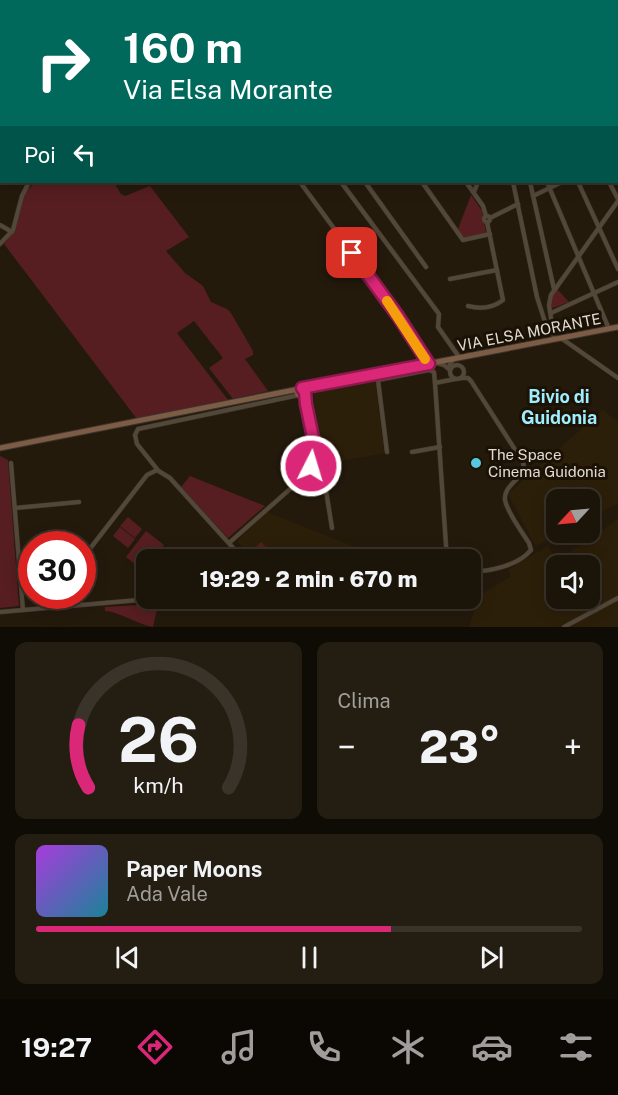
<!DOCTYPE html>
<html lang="it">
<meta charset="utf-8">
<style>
:root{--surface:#1b1409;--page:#241d12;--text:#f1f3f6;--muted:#a09e9c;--line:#39332a;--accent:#db2777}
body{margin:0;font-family:"Public Sans",sans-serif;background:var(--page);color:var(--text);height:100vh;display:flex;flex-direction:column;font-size:22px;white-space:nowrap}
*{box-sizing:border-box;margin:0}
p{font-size:20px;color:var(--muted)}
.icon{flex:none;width:33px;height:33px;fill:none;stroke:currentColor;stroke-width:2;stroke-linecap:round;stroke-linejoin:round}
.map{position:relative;height:627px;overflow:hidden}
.panel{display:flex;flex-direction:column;gap:15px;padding:15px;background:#0f0b05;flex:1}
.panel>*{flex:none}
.banner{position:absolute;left:0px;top:0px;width:618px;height:183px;box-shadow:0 3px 15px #0003,0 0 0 2px var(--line);background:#00695c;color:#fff;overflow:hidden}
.needle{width:39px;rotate:244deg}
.tools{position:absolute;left:546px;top:489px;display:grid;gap:12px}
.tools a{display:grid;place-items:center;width:54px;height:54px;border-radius:12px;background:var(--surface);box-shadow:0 3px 15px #0003,0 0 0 2px var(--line);font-size:30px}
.speed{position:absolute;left:18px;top:531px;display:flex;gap:12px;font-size:30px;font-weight:700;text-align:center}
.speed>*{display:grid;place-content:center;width:78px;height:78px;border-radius:50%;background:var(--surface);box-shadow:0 3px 15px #0003,0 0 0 2px var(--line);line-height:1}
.speed .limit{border:9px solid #d22;background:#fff;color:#111}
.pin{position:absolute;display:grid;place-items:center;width:51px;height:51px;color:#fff;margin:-26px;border-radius:12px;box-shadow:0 3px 9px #0006}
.me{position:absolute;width:66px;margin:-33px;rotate:5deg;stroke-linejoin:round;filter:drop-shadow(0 0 4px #0008)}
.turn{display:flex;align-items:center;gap:21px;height:126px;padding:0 24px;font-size:27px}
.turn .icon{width:78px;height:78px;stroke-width:2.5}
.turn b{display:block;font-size:42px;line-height:51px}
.then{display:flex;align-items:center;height:57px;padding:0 24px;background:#0003;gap:12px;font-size:22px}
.big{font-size:45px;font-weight:800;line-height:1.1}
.panel .card{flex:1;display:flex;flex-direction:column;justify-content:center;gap:9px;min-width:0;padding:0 21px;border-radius:12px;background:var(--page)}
.panel .dial{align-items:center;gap:0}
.dial svg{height:156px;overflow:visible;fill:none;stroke:var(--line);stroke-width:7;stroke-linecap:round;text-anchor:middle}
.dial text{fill:var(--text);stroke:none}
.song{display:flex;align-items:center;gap:18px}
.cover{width:72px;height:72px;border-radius:9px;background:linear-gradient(135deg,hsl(280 70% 55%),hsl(190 70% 35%))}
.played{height:6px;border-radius:3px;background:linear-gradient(90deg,var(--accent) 65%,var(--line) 65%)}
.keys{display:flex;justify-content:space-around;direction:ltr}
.heat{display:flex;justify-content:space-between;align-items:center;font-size:33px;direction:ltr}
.panel .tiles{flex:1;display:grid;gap:15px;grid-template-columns:1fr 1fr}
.card:last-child{grid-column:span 2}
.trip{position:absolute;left:136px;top:549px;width:345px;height:60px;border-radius:12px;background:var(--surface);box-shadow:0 3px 15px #0003,0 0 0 2px var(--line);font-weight:800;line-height:60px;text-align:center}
.dock{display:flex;height:96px;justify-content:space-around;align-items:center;background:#0b0804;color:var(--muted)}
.dock .icon{width:42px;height:42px}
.dock .current{color:var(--accent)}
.dock b{font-size:27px;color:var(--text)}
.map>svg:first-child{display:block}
</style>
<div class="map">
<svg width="618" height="627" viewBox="0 0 618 627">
<rect width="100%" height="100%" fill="#241a0c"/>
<g fill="#2c1f0a" fill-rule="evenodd">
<path d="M375 379 384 453 321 465 313 391Z"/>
<path d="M603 410 618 422V503L590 518V500H556V532L562 533 536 546 508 494Z"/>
<path d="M267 512 357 548V559H254L237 541Z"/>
<path d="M618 519V627H469L479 595 511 577 508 570 548 546 557 561ZM556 566H590V598H556Z"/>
</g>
<g fill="#561e20">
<path d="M37 182H118L116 186 121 194 125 196 150 186 189 237 166 251 185 273 203 286 211 302 227 309 231 313 253 351V355L245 359 268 391 233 399 209 368 223 358 194 321 177 333 228 400 137 419 4 244 15 229 26 190Z"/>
<path d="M471 195 482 211 486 233 464 238 458 229Z"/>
<path d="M557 289 569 302 550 309V300Z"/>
<path d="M0 456 8 460 19 606 0 608Z"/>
<path d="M190 476 265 506 228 538 181 487Z"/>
<path d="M128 517 142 529 135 538 120 526Z"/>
<path d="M120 527 135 539 128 548 113 536Z"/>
<path d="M146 531 164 545 152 559 147 560V566L144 571 126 557Z"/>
<path d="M261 542 272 554 266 559 254 549Z"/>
<path d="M158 604 153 627C137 624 120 612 105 611V607Z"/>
</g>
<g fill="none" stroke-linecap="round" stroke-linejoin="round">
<g stroke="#3c342e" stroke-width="5">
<g id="street">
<path d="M294 0 295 2"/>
<path d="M335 0 337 2"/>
<path d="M378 0 379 2"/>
<path d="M428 0 429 2"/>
<path d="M553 0 555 2"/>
<path d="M253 2 255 0"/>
<path d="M508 2 509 0"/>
<path d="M616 26H618"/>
<path d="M616 32H618"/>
<path d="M300 182 398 316 429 364"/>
<path d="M341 182 439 314 438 327 459 357"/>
<path d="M365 182 426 267"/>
<path d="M422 182 463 240 490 234"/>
<path d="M466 182 483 206 486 216"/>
<path d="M513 182 537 297 545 322 553 331 554 339"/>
<path d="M530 182 554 289"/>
<path d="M547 182 609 329"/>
<path d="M578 182 618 269"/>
<path d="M609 182 618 199"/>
<path d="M474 192 478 182"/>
<path d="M533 196 562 182"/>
<circle cx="487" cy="219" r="3"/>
<path d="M490 218 518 204"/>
<path d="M0 225 12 232"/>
<path d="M0 244 13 230 22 196 29 182"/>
<path d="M450 279 497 270"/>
<path d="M468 306C480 309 493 308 503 300L487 222"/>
<path d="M551 313 618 282"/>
<path d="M553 331 549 305 551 295 618 201"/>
<path d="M561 338 618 378"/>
<path d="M437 363 444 365 450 370V364L454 359"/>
<circle cx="457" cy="372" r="7"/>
<path d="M461 378H468L471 381 523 462C527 478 503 484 505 500 507 512 522 532 529 543L531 550C518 566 490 571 471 572"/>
<path d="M435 383 447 560"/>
<path d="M305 393C306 414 321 448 313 466"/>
<path d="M387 452 378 380 429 370 434 372 435 383 455 379"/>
<path d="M412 452 440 447"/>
<path d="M11 463 23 610"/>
<circle cx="312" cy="472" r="5"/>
<path d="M157 469 137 444 135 435 138 429 299 395"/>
<path d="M317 471 324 478 332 528"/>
<path d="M15 508 79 502"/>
<path d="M229 543 307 474"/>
<path d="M82 559 147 475 157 470 170 478 244 560"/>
<path d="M21 583 32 582"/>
<path d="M0 612 162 598"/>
<path d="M564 627 618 598"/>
</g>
</g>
<g stroke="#3c342e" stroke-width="7">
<g id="secondary">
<path d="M302 388 618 327"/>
<circle cx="301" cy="392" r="4"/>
<path d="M0 448 299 389"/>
</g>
</g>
<use href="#street" stroke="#534838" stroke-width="4"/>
<use href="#secondary" stroke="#7c5c45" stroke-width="5"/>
</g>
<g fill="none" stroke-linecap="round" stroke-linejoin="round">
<g stroke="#8e194d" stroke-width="15">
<path id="route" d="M311 466 315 460 316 452 306 404 305 392 302 388 429 364 398 316 352 253"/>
</g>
<use href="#route" stroke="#db2777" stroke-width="10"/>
<path stroke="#f59e0b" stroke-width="10" d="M387 301 425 359"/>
</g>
<circle fill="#55cadf" stroke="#1b1104" stroke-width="2" cx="476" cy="463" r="6"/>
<g text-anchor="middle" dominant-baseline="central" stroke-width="6" stroke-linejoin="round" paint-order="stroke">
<g font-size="15" fill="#e1dbd1" stroke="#1b1104">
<text transform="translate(529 332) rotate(-11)">VIA ELSA MORANTE</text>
</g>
<g font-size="15" fill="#e1dbd1" stroke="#1b1104" text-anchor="start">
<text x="488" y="454">The Space<tspan x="488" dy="17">Cinema Guidonia</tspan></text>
</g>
<g font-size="18" font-weight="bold" fill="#9feefe" stroke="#1b1104">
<text x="559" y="396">Bivio di<tspan x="559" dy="21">Guidonia</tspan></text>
</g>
</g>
</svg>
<div class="tools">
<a><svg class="needle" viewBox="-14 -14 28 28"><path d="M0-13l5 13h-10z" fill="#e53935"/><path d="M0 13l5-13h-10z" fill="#a09e9c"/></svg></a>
<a><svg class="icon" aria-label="sound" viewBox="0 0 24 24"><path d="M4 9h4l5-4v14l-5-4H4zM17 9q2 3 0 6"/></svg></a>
</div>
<div class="speed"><div class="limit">30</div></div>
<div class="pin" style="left:352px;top:253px;background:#d93025"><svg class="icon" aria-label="arrive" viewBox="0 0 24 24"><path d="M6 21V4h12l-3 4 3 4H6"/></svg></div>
<svg class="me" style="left:311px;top:466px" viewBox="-20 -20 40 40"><circle r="17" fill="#db2777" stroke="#fff" stroke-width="3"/><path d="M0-11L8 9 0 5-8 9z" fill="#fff"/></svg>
<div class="trip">19:29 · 2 min · 670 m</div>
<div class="banner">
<div class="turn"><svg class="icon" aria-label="right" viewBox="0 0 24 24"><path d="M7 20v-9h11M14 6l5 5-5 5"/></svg><div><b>160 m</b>Via Elsa Morante</div></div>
<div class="then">Poi<svg class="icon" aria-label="left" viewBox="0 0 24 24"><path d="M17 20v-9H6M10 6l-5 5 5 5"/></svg></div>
</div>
</div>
<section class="panel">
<div class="tiles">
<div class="card dial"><svg viewBox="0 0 100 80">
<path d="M14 69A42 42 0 1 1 86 69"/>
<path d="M14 69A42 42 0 0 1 9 37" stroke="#db2777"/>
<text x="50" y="56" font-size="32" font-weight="700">26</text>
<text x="50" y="72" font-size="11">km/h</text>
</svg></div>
<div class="card"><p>Clima</p>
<div class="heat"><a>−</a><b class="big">23°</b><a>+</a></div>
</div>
<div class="card">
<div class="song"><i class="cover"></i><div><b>Paper Moons</b><p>Ada Vale</p></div></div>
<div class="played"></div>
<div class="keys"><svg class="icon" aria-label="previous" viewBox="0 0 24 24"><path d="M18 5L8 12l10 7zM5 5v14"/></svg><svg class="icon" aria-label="pause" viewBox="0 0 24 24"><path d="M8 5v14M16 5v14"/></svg><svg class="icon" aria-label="next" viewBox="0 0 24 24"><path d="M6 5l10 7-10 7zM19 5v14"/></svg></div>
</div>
</div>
</section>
<nav class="dock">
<b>19:27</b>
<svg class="icon current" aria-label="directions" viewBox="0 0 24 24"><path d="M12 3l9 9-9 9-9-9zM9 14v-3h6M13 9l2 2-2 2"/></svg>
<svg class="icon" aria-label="music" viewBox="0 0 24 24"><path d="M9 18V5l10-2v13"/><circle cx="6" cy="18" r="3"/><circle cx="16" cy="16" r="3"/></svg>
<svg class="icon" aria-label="phone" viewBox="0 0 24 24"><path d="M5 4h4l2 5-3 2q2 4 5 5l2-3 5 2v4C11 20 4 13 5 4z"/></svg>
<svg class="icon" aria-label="climate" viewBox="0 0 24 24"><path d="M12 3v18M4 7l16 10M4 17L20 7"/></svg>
<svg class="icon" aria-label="car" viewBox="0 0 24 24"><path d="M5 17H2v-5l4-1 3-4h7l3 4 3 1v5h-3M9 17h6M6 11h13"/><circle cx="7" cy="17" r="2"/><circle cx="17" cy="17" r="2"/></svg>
<svg class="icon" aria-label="filters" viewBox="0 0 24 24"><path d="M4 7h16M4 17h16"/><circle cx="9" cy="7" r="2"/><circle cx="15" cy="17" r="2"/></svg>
</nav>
